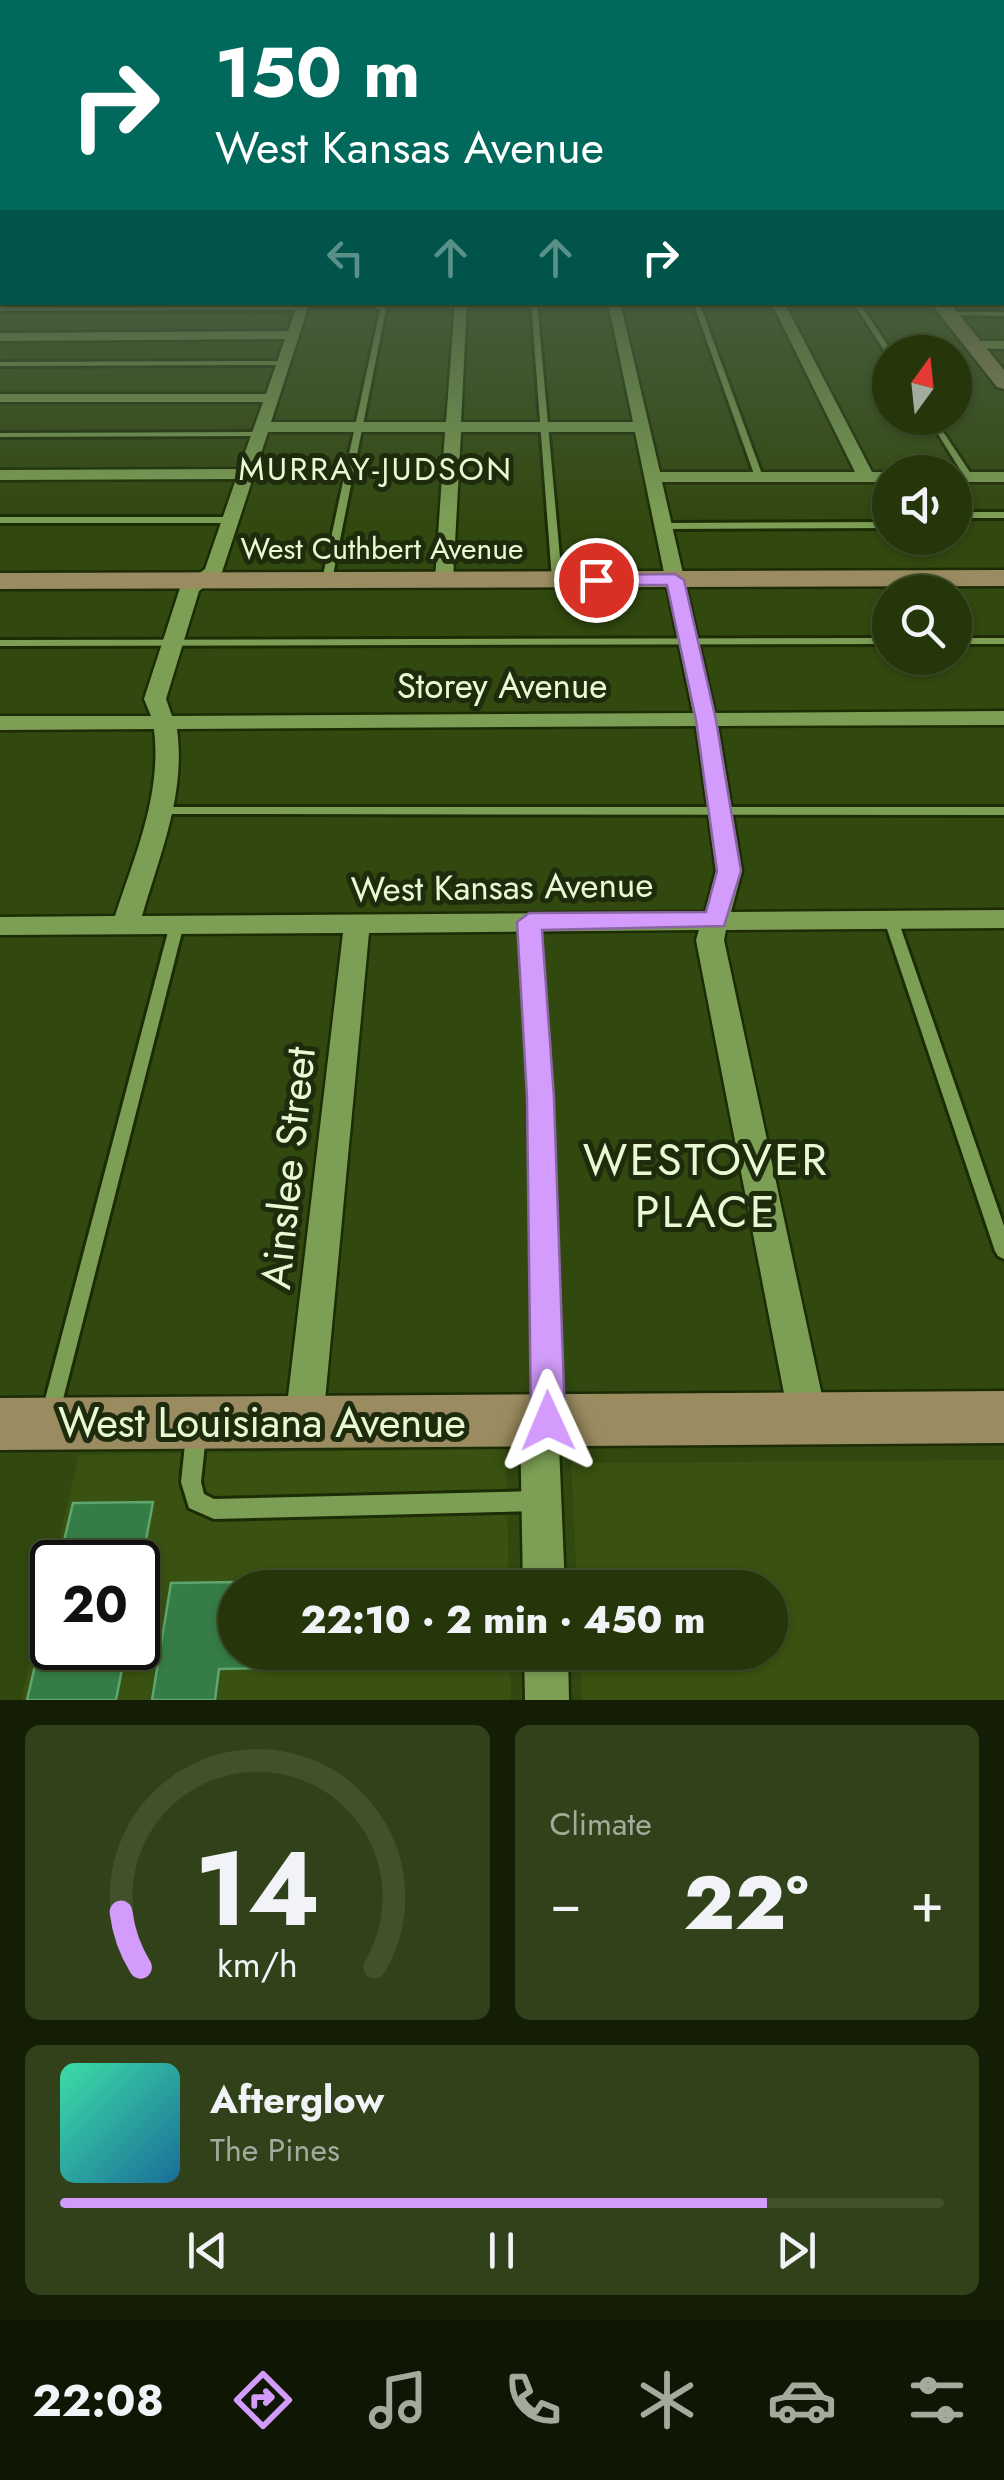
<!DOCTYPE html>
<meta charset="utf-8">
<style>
:root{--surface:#25360b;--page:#314119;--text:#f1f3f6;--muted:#a3ab9d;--line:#42502c;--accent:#d39cfc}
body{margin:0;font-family:Jost,sans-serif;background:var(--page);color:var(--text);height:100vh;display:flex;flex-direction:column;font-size:38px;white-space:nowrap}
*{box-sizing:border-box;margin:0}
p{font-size:32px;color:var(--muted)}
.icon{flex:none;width:55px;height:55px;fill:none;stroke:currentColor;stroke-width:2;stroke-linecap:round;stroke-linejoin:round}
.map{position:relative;height:1700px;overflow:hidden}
.sheet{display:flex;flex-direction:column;gap:25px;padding:25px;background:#141e06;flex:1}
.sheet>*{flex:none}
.banner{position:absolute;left:0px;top:0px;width:1005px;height:305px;box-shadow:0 2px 8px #0004,0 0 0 2px var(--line);background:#00695c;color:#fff;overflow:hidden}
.needle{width:65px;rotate:15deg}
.tools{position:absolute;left:872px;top:335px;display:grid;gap:20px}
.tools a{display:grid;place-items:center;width:100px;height:100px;border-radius:50%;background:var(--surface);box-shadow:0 2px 8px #0004,0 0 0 2px var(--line);font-size:50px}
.speed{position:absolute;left:30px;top:1540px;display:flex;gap:20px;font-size:50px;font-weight:700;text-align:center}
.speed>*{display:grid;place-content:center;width:130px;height:130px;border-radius:50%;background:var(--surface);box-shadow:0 2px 8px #0004,0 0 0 2px var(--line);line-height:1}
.speed .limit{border:5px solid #111;border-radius:15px;background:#fff;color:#111}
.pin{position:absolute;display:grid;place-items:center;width:85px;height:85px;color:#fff;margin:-42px;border:5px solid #fff;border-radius:50%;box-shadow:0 2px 10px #0007}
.me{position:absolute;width:110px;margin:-55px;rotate:359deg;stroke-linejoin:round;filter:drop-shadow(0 0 8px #0008)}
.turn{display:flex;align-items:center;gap:35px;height:210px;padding:0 50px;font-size:45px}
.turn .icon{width:130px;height:130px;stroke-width:2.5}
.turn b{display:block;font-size:70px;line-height:85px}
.lanes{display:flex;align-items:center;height:95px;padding:0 50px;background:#0003;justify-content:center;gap:50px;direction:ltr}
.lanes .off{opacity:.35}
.big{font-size:75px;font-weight:800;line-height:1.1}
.sheet .widget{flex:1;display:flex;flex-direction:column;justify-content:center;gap:15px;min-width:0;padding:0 35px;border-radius:15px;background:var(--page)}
.sheet .dial{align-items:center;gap:0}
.dial svg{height:260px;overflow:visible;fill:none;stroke:var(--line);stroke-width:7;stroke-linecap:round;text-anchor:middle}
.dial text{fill:var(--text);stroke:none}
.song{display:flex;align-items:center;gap:30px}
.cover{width:120px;height:120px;border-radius:15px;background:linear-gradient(135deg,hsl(160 70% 55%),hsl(200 70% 35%))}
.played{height:10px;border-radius:5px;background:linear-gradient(90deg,var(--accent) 80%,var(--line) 80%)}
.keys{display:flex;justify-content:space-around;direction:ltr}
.heat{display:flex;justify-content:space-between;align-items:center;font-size:55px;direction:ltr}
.sheet .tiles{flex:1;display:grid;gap:25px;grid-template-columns:1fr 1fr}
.widget:last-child{grid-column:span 2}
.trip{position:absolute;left:218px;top:1570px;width:570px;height:100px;border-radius:50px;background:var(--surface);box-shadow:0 2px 8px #0004,0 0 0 2px var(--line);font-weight:800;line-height:100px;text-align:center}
.tab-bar{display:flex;height:160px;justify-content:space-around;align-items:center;background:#0f1604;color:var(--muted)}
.tab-bar .icon{width:70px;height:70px}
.tab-bar .selected{color:var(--accent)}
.tab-bar b{font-size:45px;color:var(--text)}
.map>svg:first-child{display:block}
</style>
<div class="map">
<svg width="1004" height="1700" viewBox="0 0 1004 1700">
<rect width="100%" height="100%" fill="#31480f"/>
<g fill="#395211">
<path d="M506 1449 509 1587 235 1588V1652L510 1653 511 1700H21L52 1568V1648H138V1562H54L79 1455Z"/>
<path d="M1004 1460V1700H582L580 1653 770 1652V1588L577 1587 571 1463Z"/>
</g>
<g fill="#367c47" stroke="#5fa56e" stroke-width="2.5">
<path d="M153 1502 142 1562H59L73 1503Z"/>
<path d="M235 1582V1652H322V1667L219 1669 215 1700H152L171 1583Z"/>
<path d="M39 1648H126L116 1700H27Z"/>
</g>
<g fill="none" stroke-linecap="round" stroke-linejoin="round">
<g stroke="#1c2c05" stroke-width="6">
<g id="lane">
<path d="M302 302H375L386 309 332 580 327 583 322 580 380 310 372 306H304L301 304Z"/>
<path d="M531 302H537L562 580 557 583 552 580Z"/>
<path d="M693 302H699L763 477 762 479 755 477Z"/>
<path d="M853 302H859L892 352H890V357L887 355Z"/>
<path d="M0 307 303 306 306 308 303 310 0 311Z"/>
<path d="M948 312H1004V316L946 315Z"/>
<path d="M0 362 284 361 288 363 284 365 0 366Z"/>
<path d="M928 418H934L973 477 972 479H966Z"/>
<path d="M264 432V436H261L0 437V433Z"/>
<rect x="955" y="512" width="49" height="6"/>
<path d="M0 517H232L236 520 232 523H0Z"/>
<path d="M890 522V528L664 529 660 526 664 523Z"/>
<path d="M890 638V644L0 646V640Z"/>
<rect x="955" y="638" width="49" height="6"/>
<path d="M158 807H1004V815L154 814 152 811Z"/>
<path d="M891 915 896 917 898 920 1004 1226V1259L998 1256 995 1251 884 920 886 917Z"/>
<path d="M529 917 534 919 536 922 548 1098 557 1408 555 1415 548 1417 541 1415 539 1408 532 1098 522 922 524 919Z"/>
<path d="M177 919 182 921 184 924 60 1411 58 1418 51 1420 44 1418 42 1411 170 924 172 921Z"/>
<path d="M196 1425 203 1428 206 1435 201 1482 204 1494 214 1499 537 1491 544 1494 547 1501 544 1508 537 1511 214 1519 189 1508 181 1482 186 1435 189 1428Z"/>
</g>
</g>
<g stroke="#1c2c05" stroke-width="5">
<g id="street">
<path d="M298 302H310L271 422H446L455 302H467L461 422H633L608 302H620L660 472H855L771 302H784L872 472H892L890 482H662L715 713 1004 711V725L718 726 742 871 731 912 1004 910V928L726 930 724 940 827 1419 821 1432 808 1438 795 1432 789 1419 696 940 699 930 369 933 323 1422 317 1435 304 1441 291 1435 285 1422 343 933 0 935V917L115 916C135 855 162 794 154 729L0 730V716H151L144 699 180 588 205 569 236 479 0 480V470L239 469 263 402H0V394H266L285 339 0 341V333L288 331ZM268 432H445L435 580 444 586 453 580 461 432H635L693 713 172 716 166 699 199 591 222 572ZM696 726 716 871 705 912 142 916C160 854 186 794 177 729Z"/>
<path d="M974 341H1004V349L969 348V342Z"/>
<path d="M953 472H1004V482H955Z"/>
<path d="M539 1402 552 1408 558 1421 565 1588H523L520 1421 526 1408Z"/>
<path d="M524 1652H568L569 1700H525Z"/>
</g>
</g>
<g stroke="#1c2c05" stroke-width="5">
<g id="secondary">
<rect x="0" y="282" width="2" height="7"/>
<rect x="1002" y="282" width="2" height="9"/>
<path d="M930 302H949L1004 370V389L997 387Z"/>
<path d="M1004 570V586L0 589V573Z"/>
<path d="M1004 1391V1443L0 1450V1398Z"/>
</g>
</g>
<use href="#lane" fill="#7d9f55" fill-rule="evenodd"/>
<use href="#street" fill="#7d9f55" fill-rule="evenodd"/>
<use href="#secondary" fill="#9a8c60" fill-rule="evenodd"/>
</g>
<linearGradient id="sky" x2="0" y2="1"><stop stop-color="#1b2808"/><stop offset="0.54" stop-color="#485e42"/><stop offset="1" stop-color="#485e42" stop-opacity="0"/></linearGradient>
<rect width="1004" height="520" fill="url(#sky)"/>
<path fill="#d39cfc" stroke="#8965a4" stroke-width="2.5" d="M675 574 684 580 716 720 741 871 724 926 542 930 554 1098 565 1421 560 1433 548 1438 536 1433 531 1421 527 1098 517 922 529 913 706 912 717 871 696 720 667 585H596L588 580 596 575Z"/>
<g text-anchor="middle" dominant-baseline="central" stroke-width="10" stroke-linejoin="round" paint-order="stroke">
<g font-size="30" fill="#e7fad4" stroke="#1e2c0d">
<text x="382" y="548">West Cuthbert Avenue</text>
</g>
<g font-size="32" letter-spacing="2.5" fill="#e7fad4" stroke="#1e2c0d">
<text x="376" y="469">MURRAY-JUDSON</text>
</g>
<g font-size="35" fill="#e7fad4" stroke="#1e2c0d">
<text x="502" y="686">Storey Avenue</text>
<text transform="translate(502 887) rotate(-1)">West Kansas Avenue</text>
</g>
<g font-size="42" fill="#e7fad4" stroke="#1e2c0d">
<text transform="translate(288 1168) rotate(-84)">Ainslee Street</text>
<text x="262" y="1422">West Louisiana Avenue</text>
</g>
<g font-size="45" letter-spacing="2.5" fill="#e7fad4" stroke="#1e2c0d">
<text x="706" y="1159">WESTOVER<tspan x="706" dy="52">PLACE</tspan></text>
</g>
</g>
</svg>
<div class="tools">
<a><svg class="needle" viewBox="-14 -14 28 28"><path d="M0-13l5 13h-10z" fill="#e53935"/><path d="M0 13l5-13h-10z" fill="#a3ab9d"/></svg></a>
<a><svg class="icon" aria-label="sound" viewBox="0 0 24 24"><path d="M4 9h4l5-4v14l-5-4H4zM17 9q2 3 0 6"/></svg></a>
<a><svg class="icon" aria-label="search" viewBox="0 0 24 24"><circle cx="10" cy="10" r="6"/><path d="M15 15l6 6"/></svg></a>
</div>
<div class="speed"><div class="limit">20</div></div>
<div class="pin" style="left:596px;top:580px;background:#d93025"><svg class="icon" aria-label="arrive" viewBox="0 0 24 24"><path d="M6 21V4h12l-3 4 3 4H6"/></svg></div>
<svg class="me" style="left:548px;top:1421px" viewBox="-20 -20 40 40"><path d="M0-17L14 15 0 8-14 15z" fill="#d39cfc" stroke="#fff" stroke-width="4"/></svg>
<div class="trip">22:10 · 2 min · 450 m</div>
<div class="banner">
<div class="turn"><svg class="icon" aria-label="right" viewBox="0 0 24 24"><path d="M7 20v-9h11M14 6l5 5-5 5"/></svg><div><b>150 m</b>West Kansas Avenue</div></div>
<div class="lanes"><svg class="icon off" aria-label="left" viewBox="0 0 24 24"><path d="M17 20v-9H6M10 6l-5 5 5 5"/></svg><svg class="icon off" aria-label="ahead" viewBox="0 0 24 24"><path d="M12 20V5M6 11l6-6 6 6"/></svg><svg class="icon off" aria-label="ahead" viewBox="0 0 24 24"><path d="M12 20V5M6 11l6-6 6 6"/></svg><svg class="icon" aria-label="right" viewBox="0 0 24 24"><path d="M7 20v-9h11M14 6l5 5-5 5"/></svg></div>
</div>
</div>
<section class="sheet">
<div class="tiles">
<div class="widget dial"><svg viewBox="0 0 100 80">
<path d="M14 69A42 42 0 1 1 86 69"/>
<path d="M14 69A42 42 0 0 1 8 52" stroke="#d39cfc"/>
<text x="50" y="56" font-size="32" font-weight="700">14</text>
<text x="50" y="72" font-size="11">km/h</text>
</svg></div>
<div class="widget"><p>Climate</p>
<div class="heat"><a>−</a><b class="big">22°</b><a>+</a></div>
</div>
<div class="widget">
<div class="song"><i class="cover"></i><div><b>Afterglow</b><p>The Pines</p></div></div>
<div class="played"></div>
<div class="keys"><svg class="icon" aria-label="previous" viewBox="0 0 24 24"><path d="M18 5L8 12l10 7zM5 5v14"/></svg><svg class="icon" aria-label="pause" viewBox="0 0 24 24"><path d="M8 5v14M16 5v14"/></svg><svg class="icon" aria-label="next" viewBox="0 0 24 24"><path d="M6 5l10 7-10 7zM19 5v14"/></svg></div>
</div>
</div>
</section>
<nav class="tab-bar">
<b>22:08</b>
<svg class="icon selected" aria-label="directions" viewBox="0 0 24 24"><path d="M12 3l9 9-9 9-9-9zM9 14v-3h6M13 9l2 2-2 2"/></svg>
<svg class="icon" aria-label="music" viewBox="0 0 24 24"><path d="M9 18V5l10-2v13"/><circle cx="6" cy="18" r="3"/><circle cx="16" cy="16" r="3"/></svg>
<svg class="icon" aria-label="phone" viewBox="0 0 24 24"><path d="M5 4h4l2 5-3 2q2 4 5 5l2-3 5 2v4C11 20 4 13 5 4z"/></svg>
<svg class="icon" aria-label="climate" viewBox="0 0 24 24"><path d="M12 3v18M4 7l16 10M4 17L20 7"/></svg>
<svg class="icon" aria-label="car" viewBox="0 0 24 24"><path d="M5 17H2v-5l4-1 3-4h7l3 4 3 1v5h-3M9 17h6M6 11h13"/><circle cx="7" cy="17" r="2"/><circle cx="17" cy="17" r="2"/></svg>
<svg class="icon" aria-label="filters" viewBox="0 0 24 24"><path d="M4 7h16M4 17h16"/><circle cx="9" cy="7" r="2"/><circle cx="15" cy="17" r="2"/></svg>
</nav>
